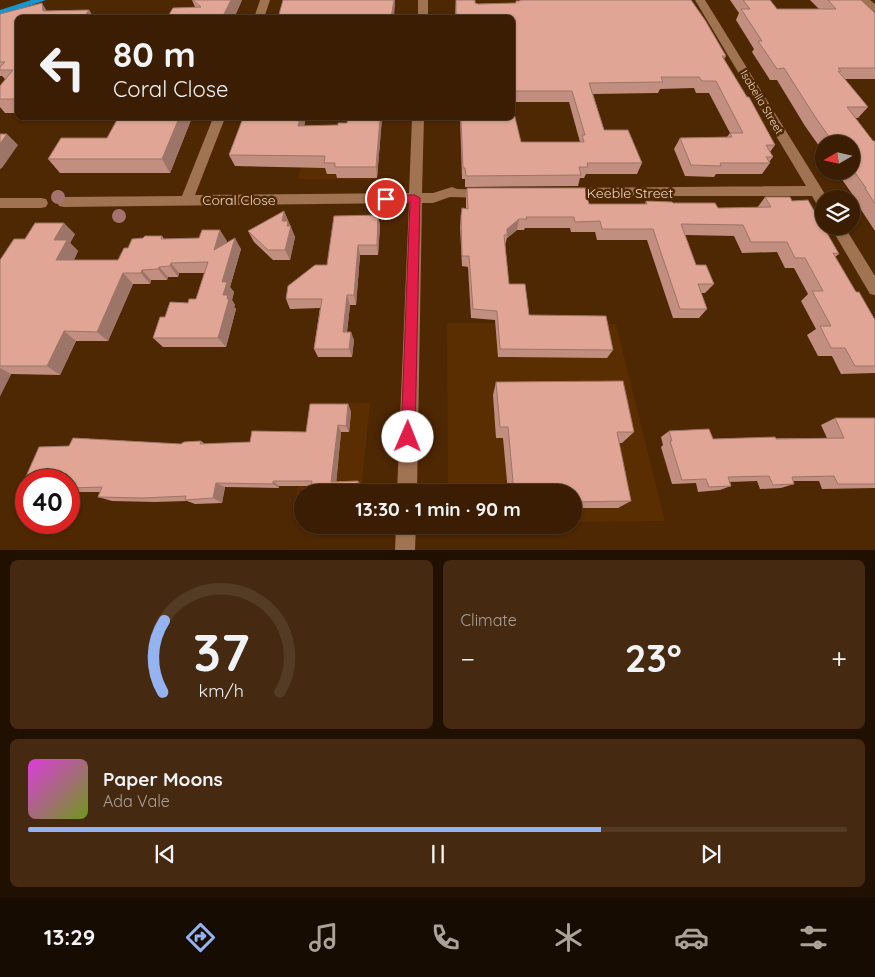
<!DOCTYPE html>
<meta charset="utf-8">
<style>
:root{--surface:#3a1d02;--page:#452a11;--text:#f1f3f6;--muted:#aba299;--line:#543b24;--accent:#95b2f1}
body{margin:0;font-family:Quicksand,sans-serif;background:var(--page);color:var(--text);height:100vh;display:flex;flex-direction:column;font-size:19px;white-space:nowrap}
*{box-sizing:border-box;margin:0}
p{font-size:16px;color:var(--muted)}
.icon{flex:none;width:28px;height:28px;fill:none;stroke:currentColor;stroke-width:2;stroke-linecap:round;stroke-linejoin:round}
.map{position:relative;height:550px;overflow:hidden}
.sheet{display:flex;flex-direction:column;gap:10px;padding:10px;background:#201001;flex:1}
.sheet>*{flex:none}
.top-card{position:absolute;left:15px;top:15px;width:500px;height:105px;border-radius:8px;box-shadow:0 1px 4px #0004,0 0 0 1px var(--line);background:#3a1d02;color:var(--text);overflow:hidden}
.needle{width:32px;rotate:261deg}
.tools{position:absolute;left:815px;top:135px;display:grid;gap:10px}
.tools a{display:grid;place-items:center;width:45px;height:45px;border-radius:50%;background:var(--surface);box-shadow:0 1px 4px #0004,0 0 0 1px var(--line);font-size:25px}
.speed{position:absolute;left:15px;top:469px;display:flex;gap:10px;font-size:25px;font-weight:700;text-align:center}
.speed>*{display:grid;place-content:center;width:65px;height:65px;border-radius:50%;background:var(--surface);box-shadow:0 1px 4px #0004,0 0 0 1px var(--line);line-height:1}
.speed .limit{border:8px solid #d22;background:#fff;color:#111}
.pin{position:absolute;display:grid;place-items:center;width:42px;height:42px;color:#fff;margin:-21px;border:2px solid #fff;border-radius:50%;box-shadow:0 1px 5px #0007}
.me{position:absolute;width:55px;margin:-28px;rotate:1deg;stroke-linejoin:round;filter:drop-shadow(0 0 4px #0008)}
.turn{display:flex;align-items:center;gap:18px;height:105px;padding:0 15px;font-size:22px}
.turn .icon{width:65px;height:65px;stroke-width:2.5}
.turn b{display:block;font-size:35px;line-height:42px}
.big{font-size:38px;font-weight:800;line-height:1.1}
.sheet .widget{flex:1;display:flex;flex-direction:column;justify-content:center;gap:8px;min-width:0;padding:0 18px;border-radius:8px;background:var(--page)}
.sheet .dial{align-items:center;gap:0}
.dial svg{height:130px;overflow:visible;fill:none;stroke:var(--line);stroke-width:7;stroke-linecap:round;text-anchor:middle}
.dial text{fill:var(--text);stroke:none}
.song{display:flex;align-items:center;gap:15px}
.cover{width:60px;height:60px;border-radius:8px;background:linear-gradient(135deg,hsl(300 70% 55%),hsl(80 70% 35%))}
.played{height:5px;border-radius:2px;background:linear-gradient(90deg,var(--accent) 70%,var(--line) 70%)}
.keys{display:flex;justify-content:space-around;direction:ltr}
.heat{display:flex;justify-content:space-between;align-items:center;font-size:28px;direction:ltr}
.sheet .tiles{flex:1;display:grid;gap:10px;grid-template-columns:1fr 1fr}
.widget:last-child{grid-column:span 2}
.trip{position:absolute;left:294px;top:484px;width:288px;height:50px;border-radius:25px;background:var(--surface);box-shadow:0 1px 4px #0004,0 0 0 1px var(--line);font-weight:800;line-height:50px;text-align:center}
.tabs{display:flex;height:80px;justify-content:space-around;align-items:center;background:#170c01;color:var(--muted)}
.tabs .icon{width:35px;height:35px}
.tabs .selected{color:var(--accent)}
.tabs b{font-size:22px;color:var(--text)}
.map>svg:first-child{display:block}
</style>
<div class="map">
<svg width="875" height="550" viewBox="0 0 875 550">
<rect width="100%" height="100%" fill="#4e2703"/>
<g fill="#5b2e02">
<path d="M306 145 380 146 376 180 298 179Z"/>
<path d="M447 323 616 324 665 521 573 522 572 492H448Z"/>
<path d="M311 402 370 403 361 492H302V515H293Z"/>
</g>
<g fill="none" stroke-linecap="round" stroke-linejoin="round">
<g fill="#a07352" fill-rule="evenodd">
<path d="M260 0H270L264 18H254Z"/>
<rect x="418" y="0" width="10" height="18"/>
<path d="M695 0H705L828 199H824V209L819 208 812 196H561L559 193 561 190 566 188 806 186Z"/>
<path d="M859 0H870L875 4V12Z"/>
<path d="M213 118H225L195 195 409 193 412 118H424L422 193H433L452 187 457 189 491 190 493 193 491 196 486 198 450 197 433 203H422L417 492H397L409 203 64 207 59 206 57 202 59 198 64 197 182 196Z"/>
<path d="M0 198H41L46 199 48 203 46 207 41 208H0Z"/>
<path d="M830 226H844L875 276V295L870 294Z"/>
<path d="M396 525H416L415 550H395Z"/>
</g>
<path fill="#1894ce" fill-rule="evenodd" d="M31 0H46L0 16V10Z"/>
</g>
<g fill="#a5736e">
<circle cx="58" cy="197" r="7"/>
<circle cx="119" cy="216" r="7"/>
</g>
<g fill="#c18e7f">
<path d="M192 0H242L234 18H167L195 7Z"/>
<path d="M456 0 475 3 478 4 516 3 520 1V0L726 56 724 59 775 145 770 152 773 157 769 162 770 163 762 174H716L714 177 685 176 674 149 680 138 727 137 730 133 709 93H696L694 88 660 89 658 93 593 94 604 130 642 163 637 174H586L584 178H580L578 186 465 187V179H462L460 118H512L521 142H580L569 102H512V18H455Z"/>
<path d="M730 0H770L777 9H819L810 0H861L875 13V79H845L868 107 858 118H855L873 141H875V231L854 199 855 198 836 171H851V144H824V153L805 126 777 80H770L752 52 754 49 736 20 739 13Z"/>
<path d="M89 10 94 18H18V113H5L0 107V86L5 79 2 76H0V14L47 11Z"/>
<path d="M243 118H306L304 126 338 125 347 123 348 118H382L377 178H337L336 174H327L325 168 235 166 229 155Z"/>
<path d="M191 120 170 173H60L48 159 107 138Z"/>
<path d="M467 188 589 204H645L646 201 673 203 718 208H757L765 197 792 201 839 254 835 257 856 292 875 320V373L841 374 832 356H818L807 335 816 329 801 301 808 294 794 268H785L777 252 742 253 734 236 685 235 696 265 714 284 705 293H701L707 309 699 318H673L647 240H597L595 232H571L570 228H525L524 230H517L507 238 505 245 509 284 529 315 613 350 607 358 498 357 495 320 471 318 468 267 462 266 460 227 461 216 466 209V199Z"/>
<path d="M284 211 295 237 290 260H273L254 242 248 231Z"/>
<path d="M378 215 380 226 378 255H360L356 305H350L347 332 354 340 352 357H318L314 349 320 308 290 309 286 299 327 265Z"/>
<path d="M75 234 70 243 78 251 74 260H118L128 248 143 238 162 236 164 239 227 241 226 243 241 249 230 287 234 292 232 300 235 305 234 307 236 309 226 347H163L153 338 165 317 188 303 196 299 205 273H179L178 277H168L167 280H151L150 284H133L108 341H76L60 375 11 374 0 396V260L25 239Z"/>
<path d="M496 382 634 432 622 443H619L631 501 618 508H572V492H508L503 438H496L493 395Z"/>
<path d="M310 404H348L351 412 349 432H341L336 482 358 481 362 486 361 492H311L312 486H279V488L225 487 222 503 195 504 187 501 155 502 112 501 98 497 100 492H69V480H26V489L21 488 39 447 69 446 73 438 181 444 184 442 201 441 205 444 250 442 252 431 306 432Z"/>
<path d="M835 418H875V488L822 489 819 481H793L794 484 781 488 760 489 757 481 729 482 731 486 720 490 698 492 696 483 672 484 661 447 663 445 661 437 669 431 713 439 827 438 821 425Z"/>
</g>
<g fill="#9d7468">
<path d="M231 0H242L234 18H222Z"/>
<path d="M393 0H395V4L394 18H391Z"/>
<path d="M42 3 51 18 43 11Z"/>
<path d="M89 10 94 18H83Z"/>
<path d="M179 118H190L191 120 170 173 162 159Z"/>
<path d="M300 118H306L301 137 298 126Z"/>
<path d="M380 118H382L377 178 376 167Z"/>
<path d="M7 134 18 145 2 168 0 169V144Z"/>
<path d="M284 211 295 237 290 260 285 250 282 221Z"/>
<path d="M378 215 380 226 378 255 377 245Z"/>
<path d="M519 219 517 230 507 238V229Z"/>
<path d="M64 223 75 234 70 243 78 251 68 271 56 260 54 240Z"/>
<path d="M220 230 227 241 220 261 214 250Z"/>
<path d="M235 238 241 249 230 287 234 292 232 300 235 305 234 307 236 309 226 347 218 338 223 295 222 282Z"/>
<path d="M358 245 360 255 356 305 354 295Z"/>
<path d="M171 263 179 273 178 277 170 266Z"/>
<path d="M159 267 168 277 167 280 158 269Z"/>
<path d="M142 270 151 280 150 284 141 273Z"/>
<path d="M123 273 133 284 108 341 97 332Z"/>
<path d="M347 295 350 305 346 340 343 332Z"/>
<path d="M64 331 76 341 60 375 47 366Z"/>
<path d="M351 332 354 340 352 357 349 349Z"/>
<path d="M0 368 11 374 0 396Z"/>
<path d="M348 404 351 412 349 432 346 426Z"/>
<path d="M338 425 341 432 336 486 331 482Z"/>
<path d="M273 481 279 486V488L273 484Z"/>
<path d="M358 481 362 486 361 492H357Z"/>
<path d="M216 483 225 487 222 503 213 498Z"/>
</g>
<g fill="#e0a594" stroke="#9d7468">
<path d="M193 0H231L222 18H167L173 8 201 7Z"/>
<path d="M283 0H394L391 18H278Z"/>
<path d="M456 0H475V3L478 4 516 3V1H520V0H691L705 20 726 56H722L747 97H749L775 145H766L773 157H766L770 163H720L721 166 691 165 680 138 732 137 730 133H743L716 81H702L699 77H661L663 82 589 83 604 130H628L642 163H587L588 167H579L581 175 466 176 465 168H463L461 118H512V105L521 142H584L582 135H585L572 91H512V18H456Z"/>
<path d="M743 0H770L777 9H836L828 0H861L875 13V68H838L841 71H838L868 107H847L873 141H875V204L865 188H866L851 167V144H834L814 115 784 68 777 69 758 41H762L741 9H750Z"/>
<path d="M42 3 43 11 89 10 83 18H18V99H0V86L13 70H0V67L5 62H0V14Z"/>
<path d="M118 118H179L162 159H48L61 138H107Z"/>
<path d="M243 118H300L298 126 338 125V123H347L348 118H380L376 167H335V163H324L325 156 229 155Z"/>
<path d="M0 134H7L0 144Z"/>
<path d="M467 188H585L589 204H647L646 201 672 202 673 203H715L718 208 771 207 765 197H790L792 201 808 200 839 254 833 253 856 292H859L875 320V366H855L845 348H831L820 326H831L812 291H823L805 258H795L787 242H751L743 225 681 224 696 265H706L714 284H698L707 309H680L653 229H602L600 221 575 222 574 217H526L527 219H519L507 229V235H504L509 284H525L529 315 606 316 613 350 500 349 497 311 473 309 469 256H462L461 216 462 208 468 209Z"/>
<path d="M284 211 282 221H288L287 226H291L285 250H268L248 231Z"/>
<path d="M378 215 377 245H358L354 295H347L343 332H351L349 349H314L322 299H286L288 286 315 265H327L334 216Z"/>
<path d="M35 223H64L54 240H67L56 260H118L124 248H128L132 239 143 238 145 236H162L161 239 199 238 202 230H220L214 250 235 238 222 282H227L223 295H228L227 299H229L218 338H153L160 317H165L170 302 188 303 189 299H196L208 262 171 263 170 266 159 267 158 269 142 270 141 273H123L97 332 64 331 47 366H0V260L14 239H25Z"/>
<path d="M623 381 634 432H617L631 501 572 502V492H514L508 427H500L496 382Z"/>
<path d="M310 404H348L346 426 338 425 331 482 358 481 357 492H311L312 481H273V484L216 483 213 498 185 500 186 496 143 498 98 497 102 487 69 488V480H26V488H21L39 447 69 446 73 438 181 444 184 442 201 441 200 444 250 442 252 431 306 432Z"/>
<path d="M835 418H875V484H838L834 476 792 477 794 484 773 485 769 476 728 477 731 486 709 487 706 479 682 480 670 441H672L669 431 709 429 713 439 775 437 776 439 844 438Z"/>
</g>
<path fill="#e11d48" stroke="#92132f" d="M386 195H415L420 198 415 437 413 442 408 444 403 442 401 437 410 202H383L381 199Z"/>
<g text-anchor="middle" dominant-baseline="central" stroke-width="5" stroke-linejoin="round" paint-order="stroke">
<g font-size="11" fill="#f1d7c6" stroke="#4e2703">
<text transform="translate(762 102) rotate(59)">Isabella Street</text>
</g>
<g font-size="14" fill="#f1d7c6" stroke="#4e2703">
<text x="630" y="193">Keeble Street</text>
<text x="239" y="200">Coral Close</text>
</g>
</g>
</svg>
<div class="tools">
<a><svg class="needle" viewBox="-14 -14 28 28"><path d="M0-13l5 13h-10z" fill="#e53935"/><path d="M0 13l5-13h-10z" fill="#aba299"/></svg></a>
<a><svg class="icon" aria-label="layers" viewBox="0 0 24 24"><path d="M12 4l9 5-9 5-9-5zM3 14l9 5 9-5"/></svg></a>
</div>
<div class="speed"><div class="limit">40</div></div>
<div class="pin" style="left:386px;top:199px;background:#d93025"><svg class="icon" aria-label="arrive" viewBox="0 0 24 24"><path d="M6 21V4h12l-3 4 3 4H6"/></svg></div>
<svg class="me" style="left:408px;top:437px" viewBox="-20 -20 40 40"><circle r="19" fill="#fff"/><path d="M0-13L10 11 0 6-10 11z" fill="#e11d48"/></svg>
<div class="trip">13:30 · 1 min · 90 m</div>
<div class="top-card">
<div class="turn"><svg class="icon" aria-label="left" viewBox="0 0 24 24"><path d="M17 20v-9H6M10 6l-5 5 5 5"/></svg><div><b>80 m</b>Coral Close</div></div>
</div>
</div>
<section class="sheet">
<div class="tiles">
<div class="widget dial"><svg viewBox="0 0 100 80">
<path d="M14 69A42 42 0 1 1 86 69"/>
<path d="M14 69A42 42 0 0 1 15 25" stroke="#95b2f1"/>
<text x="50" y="56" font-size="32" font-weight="700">37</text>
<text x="50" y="72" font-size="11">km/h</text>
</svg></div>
<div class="widget"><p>Climate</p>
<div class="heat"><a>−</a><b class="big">23°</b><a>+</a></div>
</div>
<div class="widget">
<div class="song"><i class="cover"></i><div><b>Paper Moons</b><p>Ada Vale</p></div></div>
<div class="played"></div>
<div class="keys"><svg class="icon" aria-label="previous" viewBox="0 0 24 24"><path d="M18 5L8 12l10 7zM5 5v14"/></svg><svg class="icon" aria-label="pause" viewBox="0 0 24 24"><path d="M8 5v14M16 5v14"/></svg><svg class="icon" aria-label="next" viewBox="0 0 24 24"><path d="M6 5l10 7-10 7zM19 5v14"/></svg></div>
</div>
</div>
</section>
<nav class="tabs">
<b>13:29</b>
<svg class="icon selected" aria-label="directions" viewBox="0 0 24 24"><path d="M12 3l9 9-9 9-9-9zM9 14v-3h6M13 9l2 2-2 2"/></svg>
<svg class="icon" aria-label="music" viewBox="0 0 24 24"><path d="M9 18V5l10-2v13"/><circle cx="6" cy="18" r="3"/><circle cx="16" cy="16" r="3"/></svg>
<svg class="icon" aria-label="phone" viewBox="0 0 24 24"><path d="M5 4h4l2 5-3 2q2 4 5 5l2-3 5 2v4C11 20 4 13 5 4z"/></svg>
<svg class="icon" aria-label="climate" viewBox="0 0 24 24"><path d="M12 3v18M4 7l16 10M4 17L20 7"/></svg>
<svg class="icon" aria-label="car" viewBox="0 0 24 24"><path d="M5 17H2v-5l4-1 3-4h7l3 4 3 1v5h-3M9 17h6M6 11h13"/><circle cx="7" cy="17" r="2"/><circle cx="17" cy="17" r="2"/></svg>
<svg class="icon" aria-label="filters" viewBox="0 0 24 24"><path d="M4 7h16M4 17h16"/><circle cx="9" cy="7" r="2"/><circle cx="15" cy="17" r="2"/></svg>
</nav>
